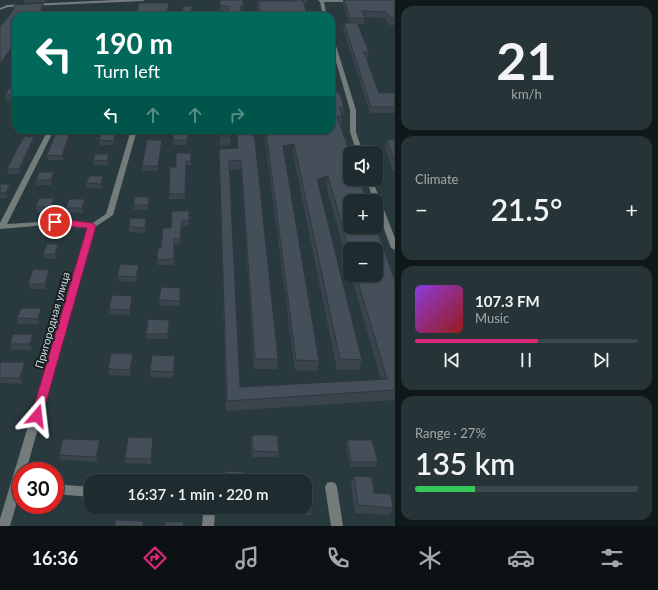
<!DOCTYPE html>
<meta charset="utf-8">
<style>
:root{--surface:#1f2c2f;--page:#273437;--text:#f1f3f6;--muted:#a1a7aa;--line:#3c484b;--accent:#db2777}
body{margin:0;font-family:Lato,sans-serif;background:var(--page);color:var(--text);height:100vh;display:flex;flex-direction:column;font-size:15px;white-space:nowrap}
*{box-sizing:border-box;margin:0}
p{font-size:13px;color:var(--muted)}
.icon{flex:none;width:22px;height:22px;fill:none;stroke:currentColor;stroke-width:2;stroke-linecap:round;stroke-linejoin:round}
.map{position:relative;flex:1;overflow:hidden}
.side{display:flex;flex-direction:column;gap:6px;padding:6px;background:#11181a;width:263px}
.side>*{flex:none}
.guide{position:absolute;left:12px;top:12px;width:323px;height:122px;border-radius:12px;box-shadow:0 1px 3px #0004,0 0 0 1px var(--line);background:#00695c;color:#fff;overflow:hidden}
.buttons{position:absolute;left:343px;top:146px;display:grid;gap:8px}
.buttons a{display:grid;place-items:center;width:40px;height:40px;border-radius:8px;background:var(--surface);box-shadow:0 1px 3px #0004,0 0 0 1px var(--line);font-size:20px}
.speed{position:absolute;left:12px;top:462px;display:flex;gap:8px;font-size:20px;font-weight:700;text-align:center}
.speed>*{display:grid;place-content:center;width:52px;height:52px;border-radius:50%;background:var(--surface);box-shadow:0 1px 3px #0004,0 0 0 1px var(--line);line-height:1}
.speed .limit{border:6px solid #d22;background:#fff;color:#111}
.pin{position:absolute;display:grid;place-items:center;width:34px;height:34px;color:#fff;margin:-17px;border:2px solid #fff;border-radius:50%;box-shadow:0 1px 4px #0007}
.me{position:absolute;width:44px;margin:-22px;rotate:17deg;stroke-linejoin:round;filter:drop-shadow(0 0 3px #0008)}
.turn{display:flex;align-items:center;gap:14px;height:84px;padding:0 16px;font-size:18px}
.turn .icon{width:52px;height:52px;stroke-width:2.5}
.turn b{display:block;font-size:28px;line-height:34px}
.lanes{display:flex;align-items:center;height:38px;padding:0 16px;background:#0003;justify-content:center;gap:20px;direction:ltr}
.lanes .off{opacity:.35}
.big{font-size:30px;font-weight:600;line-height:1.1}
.side .card{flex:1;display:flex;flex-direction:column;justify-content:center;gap:6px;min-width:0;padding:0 14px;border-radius:12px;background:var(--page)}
.side .dial{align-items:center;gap:0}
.dial b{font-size:52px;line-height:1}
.song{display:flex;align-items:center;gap:12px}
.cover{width:48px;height:48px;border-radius:6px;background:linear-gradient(135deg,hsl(270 70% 55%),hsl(0 70% 35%))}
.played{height:4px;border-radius:2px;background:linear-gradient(90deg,var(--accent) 55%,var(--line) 55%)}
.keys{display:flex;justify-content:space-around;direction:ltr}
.heat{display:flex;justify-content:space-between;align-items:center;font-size:22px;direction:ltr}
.charge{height:6px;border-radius:3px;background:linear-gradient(90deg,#34c759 27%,var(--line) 0)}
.trip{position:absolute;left:84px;top:474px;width:228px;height:40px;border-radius:12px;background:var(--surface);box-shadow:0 1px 3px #0004,0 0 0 1px var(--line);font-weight:600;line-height:40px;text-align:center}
.tabs{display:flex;height:64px;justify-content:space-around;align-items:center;background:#0c1213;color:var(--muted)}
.tabs .icon{width:28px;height:28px}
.tabs .active{color:var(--accent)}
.tabs b{font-size:18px;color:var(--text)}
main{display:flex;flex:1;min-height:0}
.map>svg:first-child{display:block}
</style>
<main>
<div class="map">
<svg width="395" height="526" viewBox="0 0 395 526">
<rect width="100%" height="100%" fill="#293a3f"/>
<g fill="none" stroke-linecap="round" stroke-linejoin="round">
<g fill="#747c7b" fill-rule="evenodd">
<path d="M114 0H145L143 1 8 7 0 10V8L7 5Z"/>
<path d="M318 0H355L356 1 354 2H324L327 16H323L320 2Z"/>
<path d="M331 35 333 36 356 110V132L363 153H357L350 132V110L331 44Z"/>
<path d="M48 130H54L7 224 57 221 91 224 106 214 131 130H137L113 215 95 227 26 471H21V488L10 526H0V519L88 228 46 225 0 229V223Z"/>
<path d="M366 179H372L395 238V250L391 248 376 207V201H374Z"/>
<path d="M331 482 335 483 337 487 343 526H331L325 487 327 483Z"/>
<path d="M55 484 91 487V497L55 494Z"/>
<path d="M201 507H213L215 514 214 526H202L203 514Z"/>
</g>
</g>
<g fill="#3a444d">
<path d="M24 0H46L45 2 24 3Z"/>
<path d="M220 0 243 6 242 16H220Z"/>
<path d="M292 0H307L306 4H304L308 16H259L257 9 258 1H292Z"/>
<path d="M343 0H395V25H389L385 18 365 17 364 24H358L369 52 368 57H366L379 93H395V113H370L343 28 344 23H349L343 4Z"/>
<path d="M169 3V9L168 16H137V12Z"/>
<path d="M16 69V76H15L14 72Z"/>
<path d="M16 88V101H6L5 95Z"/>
<path d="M337 92 344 107 343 115H342L341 125H340L395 281V400L226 411 219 149 237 148V131L278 359 277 369H254L241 169 230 170 240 387 381 380 351 275H376L350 249V270L326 186 319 188 362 360 359 370H337L293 153 284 154 319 361 317 371 295 370 265 139 266 131 331 130Z"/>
<path d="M72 130V134L63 160H48L47 155Z"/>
<path d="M219 130H230V145H220Z"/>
<path d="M188 134 187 145H173V140Z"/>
<path d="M116 139 114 145H100L99 140Z"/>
<path d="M387 140H395V170H393L385 147Z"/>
<path d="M35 141 20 174H8L7 169Z"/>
<path d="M162 145 158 171H143L142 166Z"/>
<path d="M191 153V165H186L185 199H169V194L176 167Z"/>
<path d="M109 154 110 159 108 165H94L93 160Z"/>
<path d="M55 177 52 185H36V180Z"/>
<path d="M104 181 102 189 87 188 86 183Z"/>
<path d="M0 184 11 189 7 198H0Z"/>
<path d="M54 198 55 203 52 212H37L36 207Z"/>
<path d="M149 202 148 210H134L133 205Z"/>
<path d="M86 204 83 213H66V208Z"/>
<path d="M189 211V226H182L180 244H174V265H157V260L161 248 171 228Z"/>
<path d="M146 218 147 224 145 233 129 232V227Z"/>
<path d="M58 244 59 249 56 259H45L43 254Z"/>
<path d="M49 270 50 275 46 289H30L28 284Z"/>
<path d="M139 270 137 282 118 281 117 276Z"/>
<path d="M180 288V306H160L159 300Z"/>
<path d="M133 302 130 315 110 314 109 309Z"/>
<path d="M41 308 42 313 39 324H18L17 318Z"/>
<path d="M169 320V325L168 339H147L146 334Z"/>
<path d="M33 334 34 339 31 350H11L10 344Z"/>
<path d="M133 354 134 359 131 376 109 375 108 369Z"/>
<path d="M175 361 173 378 150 377V371Z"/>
<path d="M0 362H25L26 368 22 384 0 383Z"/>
<path d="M252 435 279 452 278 457H252L251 440Z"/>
<path d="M153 438V443L151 464 125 463V458Z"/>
<path d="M100 440V445L97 462 60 460 59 455Z"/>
<path d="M347 440 378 462 376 467H350L346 446Z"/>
<path d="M354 476 374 493 393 508 390 515 355 513 351 483Z"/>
<path d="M289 478H308L312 510 311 515H291L290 507H305V481H288Z"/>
</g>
<g fill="#30373f">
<path d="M43 3 44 7 41 16 40 14Z"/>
<path d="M169 3V9L167 16V13Z"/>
<path d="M14 44 15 48 0 70V64Z"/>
<path d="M1 117 2 121 0 124V118Z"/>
<path d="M71 130 72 134 63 160 62 156Z"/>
<path d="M115 134 116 139 114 145V141Z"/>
<path d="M34 137 35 141 20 174 19 169Z"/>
<path d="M162 140V145L158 171V166Z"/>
<path d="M294 144 293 153 282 155 283 146Z"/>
<path d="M109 154 110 159 108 165 107 161Z"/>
<path d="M54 172 55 177 52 185 51 180Z"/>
<path d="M103 176 104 181 102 189 101 184Z"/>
<path d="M328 176 326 186 315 188 317 179Z"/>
<path d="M10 184 11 189 7 198 6 193Z"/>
<path d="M149 197V202L148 210V205Z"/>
<path d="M54 198 55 203 52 212 51 207Z"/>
<path d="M85 199 86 204 83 213 82 208Z"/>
<path d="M146 218 147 224 145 233V228Z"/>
<path d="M58 244 59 249 56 259 55 254Z"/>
<path d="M139 265V270L137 282 136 277Z"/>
<path d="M49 270 50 275 46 289 45 284Z"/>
<path d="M132 296 133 302 130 315V310Z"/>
<path d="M41 308 42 313 39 324 38 319Z"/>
<path d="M33 334 34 339 31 350 30 344Z"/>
<path d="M133 354 134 359 131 376 130 370Z"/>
<path d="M175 356V361L173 378V372Z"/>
<path d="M25 362 26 368 22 384 20 378Z"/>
<path d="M153 438V443L151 464V459Z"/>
<path d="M100 440V445L97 462 96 457Z"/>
</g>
<g fill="#444f5a" stroke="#30373f">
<path d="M220 0H243V6H240L241 16H228V6H220Z"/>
<path d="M295 0H303L308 16H261L258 1H296Z"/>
<path d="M344 0H395V19L391 18 386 12 362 11 365 18H350Z"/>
<path d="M43 3 40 14H76L75 16H16V44H14L0 64V26L11 14 15 5Z"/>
<path d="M139 3H169L167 13 137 12Z"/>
<path d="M183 6H192L191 16H182Z"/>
<path d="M102 13H113L111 16H101Z"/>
<path d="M344 23H357L369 52H364L379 93H395V107H371Z"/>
<path d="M331 73 337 92H339L344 107H340L342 117 337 116 350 153V179H359L367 201H350V227H376L395 281V390L227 401 219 149 238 148 237 131H254L278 359H255L241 160 229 161 240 387 387 379 356 275H376V249H350V253L328 176 317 179 362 360 340 359 294 144 283 146 319 361 296 360 266 131 331 130Z"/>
<path d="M9 88H16V95H5Z"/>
<path d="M57 130H71L62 156 47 155Z"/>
<rect x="220" y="130" width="10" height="6"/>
<path d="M101 134H115L114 141 99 140Z"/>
<path d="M173 134H188L187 140H173Z"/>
<path d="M25 136 34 137 19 169H7L19 145Z"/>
<path d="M147 140H162L158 166H142Z"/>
<path d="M387 140H395V162Z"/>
<path d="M176 153H191V161H186L185 194H169L170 167H176Z"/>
<path d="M95 154H109L107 161 93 160Z"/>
<path d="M39 172H54L51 180H36Z"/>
<path d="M89 176H103L101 184 86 183Z"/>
<path d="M0 184H10L6 193H0Z"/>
<path d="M135 197H149L148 205H133Z"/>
<path d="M39 198H54L51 207H36Z"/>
<path d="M69 199H85L82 208H66Z"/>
<path d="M172 211H189V221L182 220 180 239H174V259L157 260 158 248H161L163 228H171Z"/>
<path d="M130 218H146L145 228 129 227Z"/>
<path d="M47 244H58L55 254H43Z"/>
<path d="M120 264 139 265 136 277 117 276Z"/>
<path d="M33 269 49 270 45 284H28Z"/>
<path d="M161 287 180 288V301L159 300Z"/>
<path d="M112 295 132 296 130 310 109 309Z"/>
<path d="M21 308H41L38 319 17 318Z"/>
<path d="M148 319 169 320 168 334H146Z"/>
<path d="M13 334H33L30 344H10Z"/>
<path d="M111 353 133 354 130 370 108 369Z"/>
<path d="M152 355 175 356 173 372 150 371Z"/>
<path d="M0 362H25L20 378H0Z"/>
<path d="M252 435H277L279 452 253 451Z"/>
<path d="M128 437 153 438 151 459 125 458Z"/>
<path d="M63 439 100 440 96 457 59 455Z"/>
<path d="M347 440H372L378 462H351Z"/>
<path d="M225 471 245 472V481H225Z"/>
<path d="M354 476 372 477 374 493 391 494 393 508 358 505Z"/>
<path d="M289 478H308L312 510H292V507H305V481H289Z"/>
<path d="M115 520 143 521V526H115Z"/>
<rect x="165" y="522" width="18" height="4"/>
</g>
<path fill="#db2777" stroke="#8e194d" d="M68 220 92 223 96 226 42 416 41 420 37 421 32 420 31 416 87 228 55 225 51 222 55 220Z"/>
<g text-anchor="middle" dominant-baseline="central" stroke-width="4" stroke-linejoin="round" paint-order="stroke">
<g font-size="11" fill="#d2dcdf" stroke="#182022">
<text transform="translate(52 320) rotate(-74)">Пригородная улица</text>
</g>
</g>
</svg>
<div class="buttons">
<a><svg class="icon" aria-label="sound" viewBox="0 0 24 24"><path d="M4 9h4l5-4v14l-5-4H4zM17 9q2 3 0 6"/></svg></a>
<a>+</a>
<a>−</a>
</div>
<div class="speed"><div class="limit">30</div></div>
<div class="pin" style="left:55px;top:222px;background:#d93025"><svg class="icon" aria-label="arrive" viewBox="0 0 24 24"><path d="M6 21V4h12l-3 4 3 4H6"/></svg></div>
<svg class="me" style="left:37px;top:416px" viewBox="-20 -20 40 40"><path d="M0-17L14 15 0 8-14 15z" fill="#db2777" stroke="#fff" stroke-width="4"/></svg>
<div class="trip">16:37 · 1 min · 220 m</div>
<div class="guide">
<div class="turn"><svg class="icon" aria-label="left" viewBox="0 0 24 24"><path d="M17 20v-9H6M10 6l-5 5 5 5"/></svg><div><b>190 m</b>Turn left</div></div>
<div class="lanes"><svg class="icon" aria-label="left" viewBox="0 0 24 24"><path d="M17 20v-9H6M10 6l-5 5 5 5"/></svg><svg class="icon off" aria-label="ahead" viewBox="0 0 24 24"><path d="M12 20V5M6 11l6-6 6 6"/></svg><svg class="icon off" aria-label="ahead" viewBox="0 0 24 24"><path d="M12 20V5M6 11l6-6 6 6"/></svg><svg class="icon off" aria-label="right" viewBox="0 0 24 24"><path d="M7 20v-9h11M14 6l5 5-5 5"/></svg></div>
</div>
</div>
<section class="side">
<div class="card dial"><b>21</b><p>km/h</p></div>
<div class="card"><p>Climate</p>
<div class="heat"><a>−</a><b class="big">21.5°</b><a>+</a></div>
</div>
<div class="card">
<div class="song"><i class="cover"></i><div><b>107.3 FM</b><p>Music</p></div></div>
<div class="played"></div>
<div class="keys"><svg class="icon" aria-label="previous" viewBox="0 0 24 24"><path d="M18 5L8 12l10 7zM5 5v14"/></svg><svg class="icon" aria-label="pause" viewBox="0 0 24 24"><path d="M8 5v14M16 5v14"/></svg><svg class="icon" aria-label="next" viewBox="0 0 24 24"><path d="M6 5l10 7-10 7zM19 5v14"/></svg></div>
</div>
<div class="card"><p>Range · 27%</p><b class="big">135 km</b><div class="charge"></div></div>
</section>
</main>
<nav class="tabs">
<b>16:36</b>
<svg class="icon active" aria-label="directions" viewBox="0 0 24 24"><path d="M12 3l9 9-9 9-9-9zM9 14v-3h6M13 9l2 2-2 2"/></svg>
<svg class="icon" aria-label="music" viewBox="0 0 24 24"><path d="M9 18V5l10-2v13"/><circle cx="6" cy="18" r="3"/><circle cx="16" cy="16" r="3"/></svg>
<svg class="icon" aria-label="phone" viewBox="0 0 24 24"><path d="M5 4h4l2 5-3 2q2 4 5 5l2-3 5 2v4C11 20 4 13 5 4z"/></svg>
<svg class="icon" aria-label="climate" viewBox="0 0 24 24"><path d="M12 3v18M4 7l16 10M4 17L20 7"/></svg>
<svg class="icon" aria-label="car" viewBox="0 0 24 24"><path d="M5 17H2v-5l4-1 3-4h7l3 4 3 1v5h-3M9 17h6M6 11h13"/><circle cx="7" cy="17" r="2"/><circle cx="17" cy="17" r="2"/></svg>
<svg class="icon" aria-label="filters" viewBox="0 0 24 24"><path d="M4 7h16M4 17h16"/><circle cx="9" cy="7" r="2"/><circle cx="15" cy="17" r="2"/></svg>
</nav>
